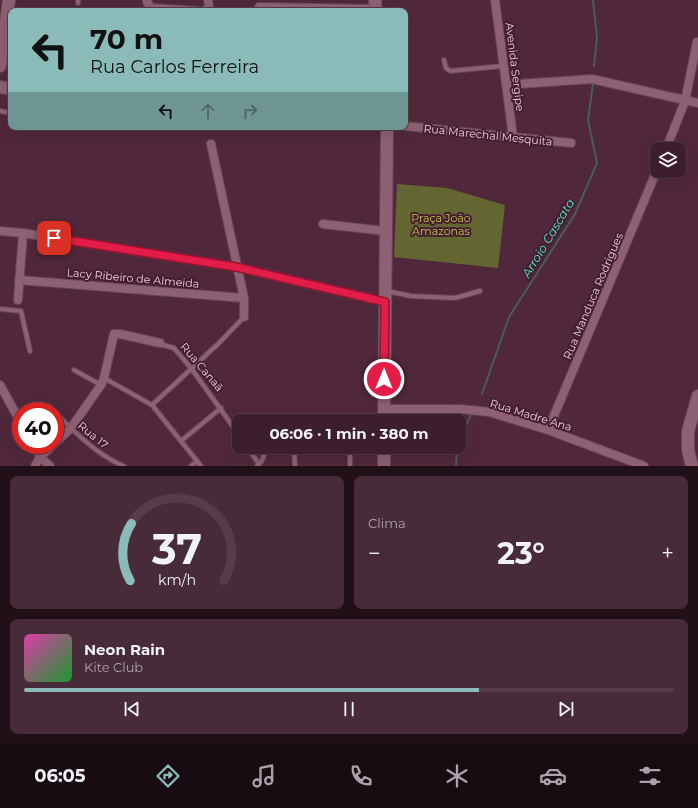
<!DOCTYPE html>
<html lang="pt">
<meta charset="utf-8">
<style>
:root{--surface:#3d1e2c;--page:#482b38;--text:#f1f3f6;--muted:#ada2a9;--line:#563c48;--accent:#8bbbb9}
body{margin:0;font-family:Montserrat,sans-serif;background:var(--page);color:var(--text);height:100vh;display:flex;flex-direction:column;font-size:15px;white-space:nowrap}
*{box-sizing:border-box;margin:0}
p{font-size:13px;color:var(--muted)}
.icon{flex:none;width:22px;height:22px;fill:none;stroke:currentColor;stroke-width:2;stroke-linecap:round;stroke-linejoin:round}
.map{position:relative;height:466px;overflow:hidden}
.drawer{display:flex;flex-direction:column;gap:10px;padding:10px;background:#221018;flex:1}
.drawer>*{flex:none}
.hud{position:absolute;left:8px;top:8px;width:400px;height:122px;border-radius:8px;box-shadow:0 4px 16px #0002,0 0 0 1px var(--line);background:#8bbbb9;color:#111;overflow:hidden}
.buttons{position:absolute;left:650px;top:142px;display:grid;gap:8px}
.buttons a{display:grid;place-items:center;width:36px;height:36px;border-radius:8px;background:var(--surface);box-shadow:0 4px 16px #0002,0 0 0 1px var(--line);font-size:20px}
.speed{position:absolute;left:12px;top:402px;display:flex;gap:8px;font-size:20px;font-weight:700;text-align:center}
.speed>*{display:grid;place-content:center;width:52px;height:52px;border-radius:50%;background:var(--surface);box-shadow:0 4px 16px #0002,0 0 0 1px var(--line);line-height:1}
.speed .limit{border:6px solid #d22;background:#fff;color:#111}
.pin{position:absolute;display:grid;place-items:center;width:34px;height:34px;color:#fff;margin:-17px;border-radius:8px;box-shadow:0 2px 6px #0006}
.me{position:absolute;width:44px;margin:-22px;rotate:0deg;stroke-linejoin:round;filter:drop-shadow(0 0 3px #0008)}
.turn{display:flex;align-items:center;gap:14px;height:84px;padding:0 16px;font-size:18px}
.turn .icon{width:52px;height:52px;stroke-width:2.5}
.turn b{display:block;font-size:28px;line-height:34px}
.lanes{display:flex;align-items:center;height:38px;padding:0 16px;background:#0003;justify-content:center;gap:20px;direction:ltr}
.lanes .off{opacity:.35}
.big{font-size:30px;font-weight:700;line-height:1.1}
.drawer .widget{flex:1;display:flex;flex-direction:column;justify-content:center;gap:6px;min-width:0;padding:0 14px;border-radius:8px;background:var(--page)}
.drawer .dial{align-items:center;gap:0}
.dial svg{height:104px;overflow:visible;fill:none;stroke:var(--line);stroke-width:7;stroke-linecap:round;text-anchor:middle}
.dial text{fill:var(--text);stroke:none}
.song{display:flex;align-items:center;gap:12px}
.cover{width:48px;height:48px;border-radius:6px;background:linear-gradient(135deg,hsl(320 70% 55%),hsl(130 70% 35%))}
.played{height:4px;border-radius:2px;background:linear-gradient(90deg,var(--accent) 70%,var(--line) 70%)}
.keys{display:flex;justify-content:space-around;direction:ltr}
.heat{display:flex;justify-content:space-between;align-items:center;font-size:22px;direction:ltr}
.drawer .tiles{flex:1;display:grid;gap:10px;grid-template-columns:1fr 1fr}
.widget:last-child{grid-column:span 2}
.trip{position:absolute;left:232px;top:414px;width:234px;height:40px;border-radius:8px;background:var(--surface);box-shadow:0 4px 16px #0002,0 0 0 1px var(--line);font-weight:700;line-height:40px;text-align:center}
.tab-bar{display:flex;height:64px;justify-content:space-around;align-items:center;background:#180c12;color:var(--muted)}
.tab-bar .icon{width:28px;height:28px}
.tab-bar .on{color:var(--accent)}
.tab-bar b{font-size:18px;color:var(--text)}
.map>svg:first-child{display:block}
</style>
<div class="map">
<svg width="698" height="466" viewBox="0 0 698 466">
<rect width="100%" height="100%" fill="#51283b"/>
<path fill="#636631" d="M397 184 447 188 505 205 498 268 394 257Z"/>
<g fill="none" stroke-linecap="round" stroke-linejoin="round">
<g stroke="#485d59" stroke-width="2">
<path d="M593 0 597 38 594 66"/>
<path d="M482 394 509 317 575 214 597 163 588 120 593 84"/>
<path d="M459 439 471 415"/>
<path d="M456 466 457 447"/>
</g>
<g stroke="#684556" stroke-width="6">
<g id="lane">
<path d="M78 3V0"/>
<path d="M444 60 446 68 450 71 503 66"/>
<path d="M0 111 11 113"/>
<path d="M387 291 411 296 455 298 480 291"/>
<path d="M0 309 21 311 30 351"/>
<path d="M160 344 174 348 191 368 239 435"/>
<path d="M74 370 101 385"/>
<path d="M104 378 152 405 201 466"/>
<path d="M152 405 218 344 244 317"/>
<path d="M49 406 54 411"/>
<path d="M55 412C72 430 100 457 124 466"/>
<path d="M181 441 221 408"/>
<path d="M247 447 259 464"/>
<path d="M294 447 295 466"/>
<path d="M350 447V466"/>
<path d="M191 466 197 461"/>
<path d="M257 466C264 460 265 456 263 447"/>
</g>
</g>
<g stroke="#684556" stroke-width="10">
<g id="street">
<path d="M147 0V2L151 8 199 11"/>
<path d="M495 0 513 137"/>
<path d="M259 7 376 9"/>
<path d="M205 11 209 6 208 0"/>
<path d="M506 85 592 79 698 103"/>
<path d="M405 126 571 143"/>
<path d="M211 144 244 298V317"/>
<path d="M666 149 685 101 697 42"/>
<path d="M323 224 385 231"/>
<path d="M0 231 23 233 236 267 385 302"/>
<path d="M19 280 244 298"/>
<path d="M18 300 23 233"/>
<path d="M0 385 21 423"/>
<path d="M384 409H460L489 412 548 430 644 466"/>
<path d="M548 430 657 170"/>
<path d="M55 443 71 428 101 385 104 378 114 334H120L160 343"/>
<path d="M34 445 40 457 50 466"/>
<path d="M35 466 40 457 53 445"/>
</g>
</g>
<g stroke="#684556" stroke-width="14">
<g id="secondary">
<path d="M375 0 376 11"/>
<path d="M0 66 9 0"/>
<path d="M0 87 11 89"/>
<path d="M384 421 387 127"/>
<path d="M384 447V466"/>
<path d="M692 466 688 450V431L698 396"/>
</g>
</g>
<use href="#lane" stroke="#8e6074" stroke-width="4"/>
<use href="#street" stroke="#8e6074" stroke-width="8"/>
<use href="#secondary" stroke="#8e6074" stroke-width="12"/>
</g>
<g fill="none" stroke-linecap="round" stroke-linejoin="round">
<g stroke="#92132f" stroke-width="10">
<path id="route" d="M54 238 236 267 385 302 384 379"/>
</g>
<use href="#route" stroke="#e11d48" stroke-width="7"/>
</g>
<g text-anchor="middle" dominant-baseline="central" stroke-width="4" stroke-linejoin="round" paint-order="stroke">
<g font-size="11" fill="#ebd0db" stroke="#461e31">
<text transform="translate(515 67) rotate(83)">Avenida Sergipe</text>
<text transform="translate(488 135) rotate(6)">Rua Marechal Mesquita</text>
<text transform="translate(133 278) rotate(5)">Lacy Ribeiro de Almeida</text>
<text transform="translate(593 296) rotate(-67)">Rua Manduca Rodrigues</text>
<text transform="translate(202 367) rotate(50)">Rua Canaã</text>
<text transform="translate(531 415) rotate(17)">Rua Madre Ana</text>
<text transform="translate(93 435) rotate(40)">Rua 17</text>
</g>
<g font-size="11" fill="#c1c744" stroke="#461e31">
<text x="441" y="218">Praça João<tspan x="441" dy="13">Amazonas</tspan></text>
</g>
<g font-size="12" font-style="italic" fill="#47f3c7" stroke="#461e31">
<text transform="translate(548 238) rotate(-59)">Arroio Cascata</text>
</g>
</g>
</svg>
<div class="buttons">
<a><svg class="icon" aria-label="layers" viewBox="0 0 24 24"><path d="M12 4l9 5-9 5-9-5zM3 14l9 5 9-5"/></svg></a>
</div>
<div class="speed"><div class="limit">40</div></div>
<div class="pin" style="left:54px;top:238px;background:#d93025"><svg class="icon" aria-label="arrive" viewBox="0 0 24 24"><path d="M6 21V4h12l-3 4 3 4H6"/></svg></div>
<svg class="me" style="left:384px;top:379px" viewBox="-20 -20 40 40"><circle r="17" fill="#e11d48" stroke="#fff" stroke-width="3"/><path d="M0-11L8 9 0 5-8 9z" fill="#fff"/></svg>
<div class="trip">06:06 · 1 min · 380 m</div>
<div class="hud">
<div class="turn"><svg class="icon" aria-label="left" viewBox="0 0 24 24"><path d="M17 20v-9H6M10 6l-5 5 5 5"/></svg><div><b>70 m</b>Rua Carlos Ferreira</div></div>
<div class="lanes"><svg class="icon" aria-label="left" viewBox="0 0 24 24"><path d="M17 20v-9H6M10 6l-5 5 5 5"/></svg><svg class="icon off" aria-label="ahead" viewBox="0 0 24 24"><path d="M12 20V5M6 11l6-6 6 6"/></svg><svg class="icon off" aria-label="right" viewBox="0 0 24 24"><path d="M7 20v-9h11M14 6l5 5-5 5"/></svg></div>
</div>
</div>
<section class="drawer">
<div class="tiles">
<div class="widget dial"><svg viewBox="0 0 100 80">
<path d="M14 69A42 42 0 1 1 86 69"/>
<path d="M14 69A42 42 0 0 1 15 25" stroke="#8bbbb9"/>
<text x="50" y="56" font-size="32" font-weight="700">37</text>
<text x="50" y="72" font-size="11">km/h</text>
</svg></div>
<div class="widget"><p>Clima</p>
<div class="heat"><a>−</a><b class="big">23°</b><a>+</a></div>
</div>
<div class="widget">
<div class="song"><i class="cover"></i><div><b>Neon Rain</b><p>Kite Club</p></div></div>
<div class="played"></div>
<div class="keys"><svg class="icon" aria-label="previous" viewBox="0 0 24 24"><path d="M18 5L8 12l10 7zM5 5v14"/></svg><svg class="icon" aria-label="pause" viewBox="0 0 24 24"><path d="M8 5v14M16 5v14"/></svg><svg class="icon" aria-label="next" viewBox="0 0 24 24"><path d="M6 5l10 7-10 7zM19 5v14"/></svg></div>
</div>
</div>
</section>
<nav class="tab-bar">
<b>06:05</b>
<svg class="icon on" aria-label="directions" viewBox="0 0 24 24"><path d="M12 3l9 9-9 9-9-9zM9 14v-3h6M13 9l2 2-2 2"/></svg>
<svg class="icon" aria-label="music" viewBox="0 0 24 24"><path d="M9 18V5l10-2v13"/><circle cx="6" cy="18" r="3"/><circle cx="16" cy="16" r="3"/></svg>
<svg class="icon" aria-label="phone" viewBox="0 0 24 24"><path d="M5 4h4l2 5-3 2q2 4 5 5l2-3 5 2v4C11 20 4 13 5 4z"/></svg>
<svg class="icon" aria-label="climate" viewBox="0 0 24 24"><path d="M12 3v18M4 7l16 10M4 17L20 7"/></svg>
<svg class="icon" aria-label="car" viewBox="0 0 24 24"><path d="M5 17H2v-5l4-1 3-4h7l3 4 3 1v5h-3M9 17h6M6 11h13"/><circle cx="7" cy="17" r="2"/><circle cx="17" cy="17" r="2"/></svg>
<svg class="icon" aria-label="filters" viewBox="0 0 24 24"><path d="M4 7h16M4 17h16"/><circle cx="9" cy="7" r="2"/><circle cx="15" cy="17" r="2"/></svg>
</nav>
